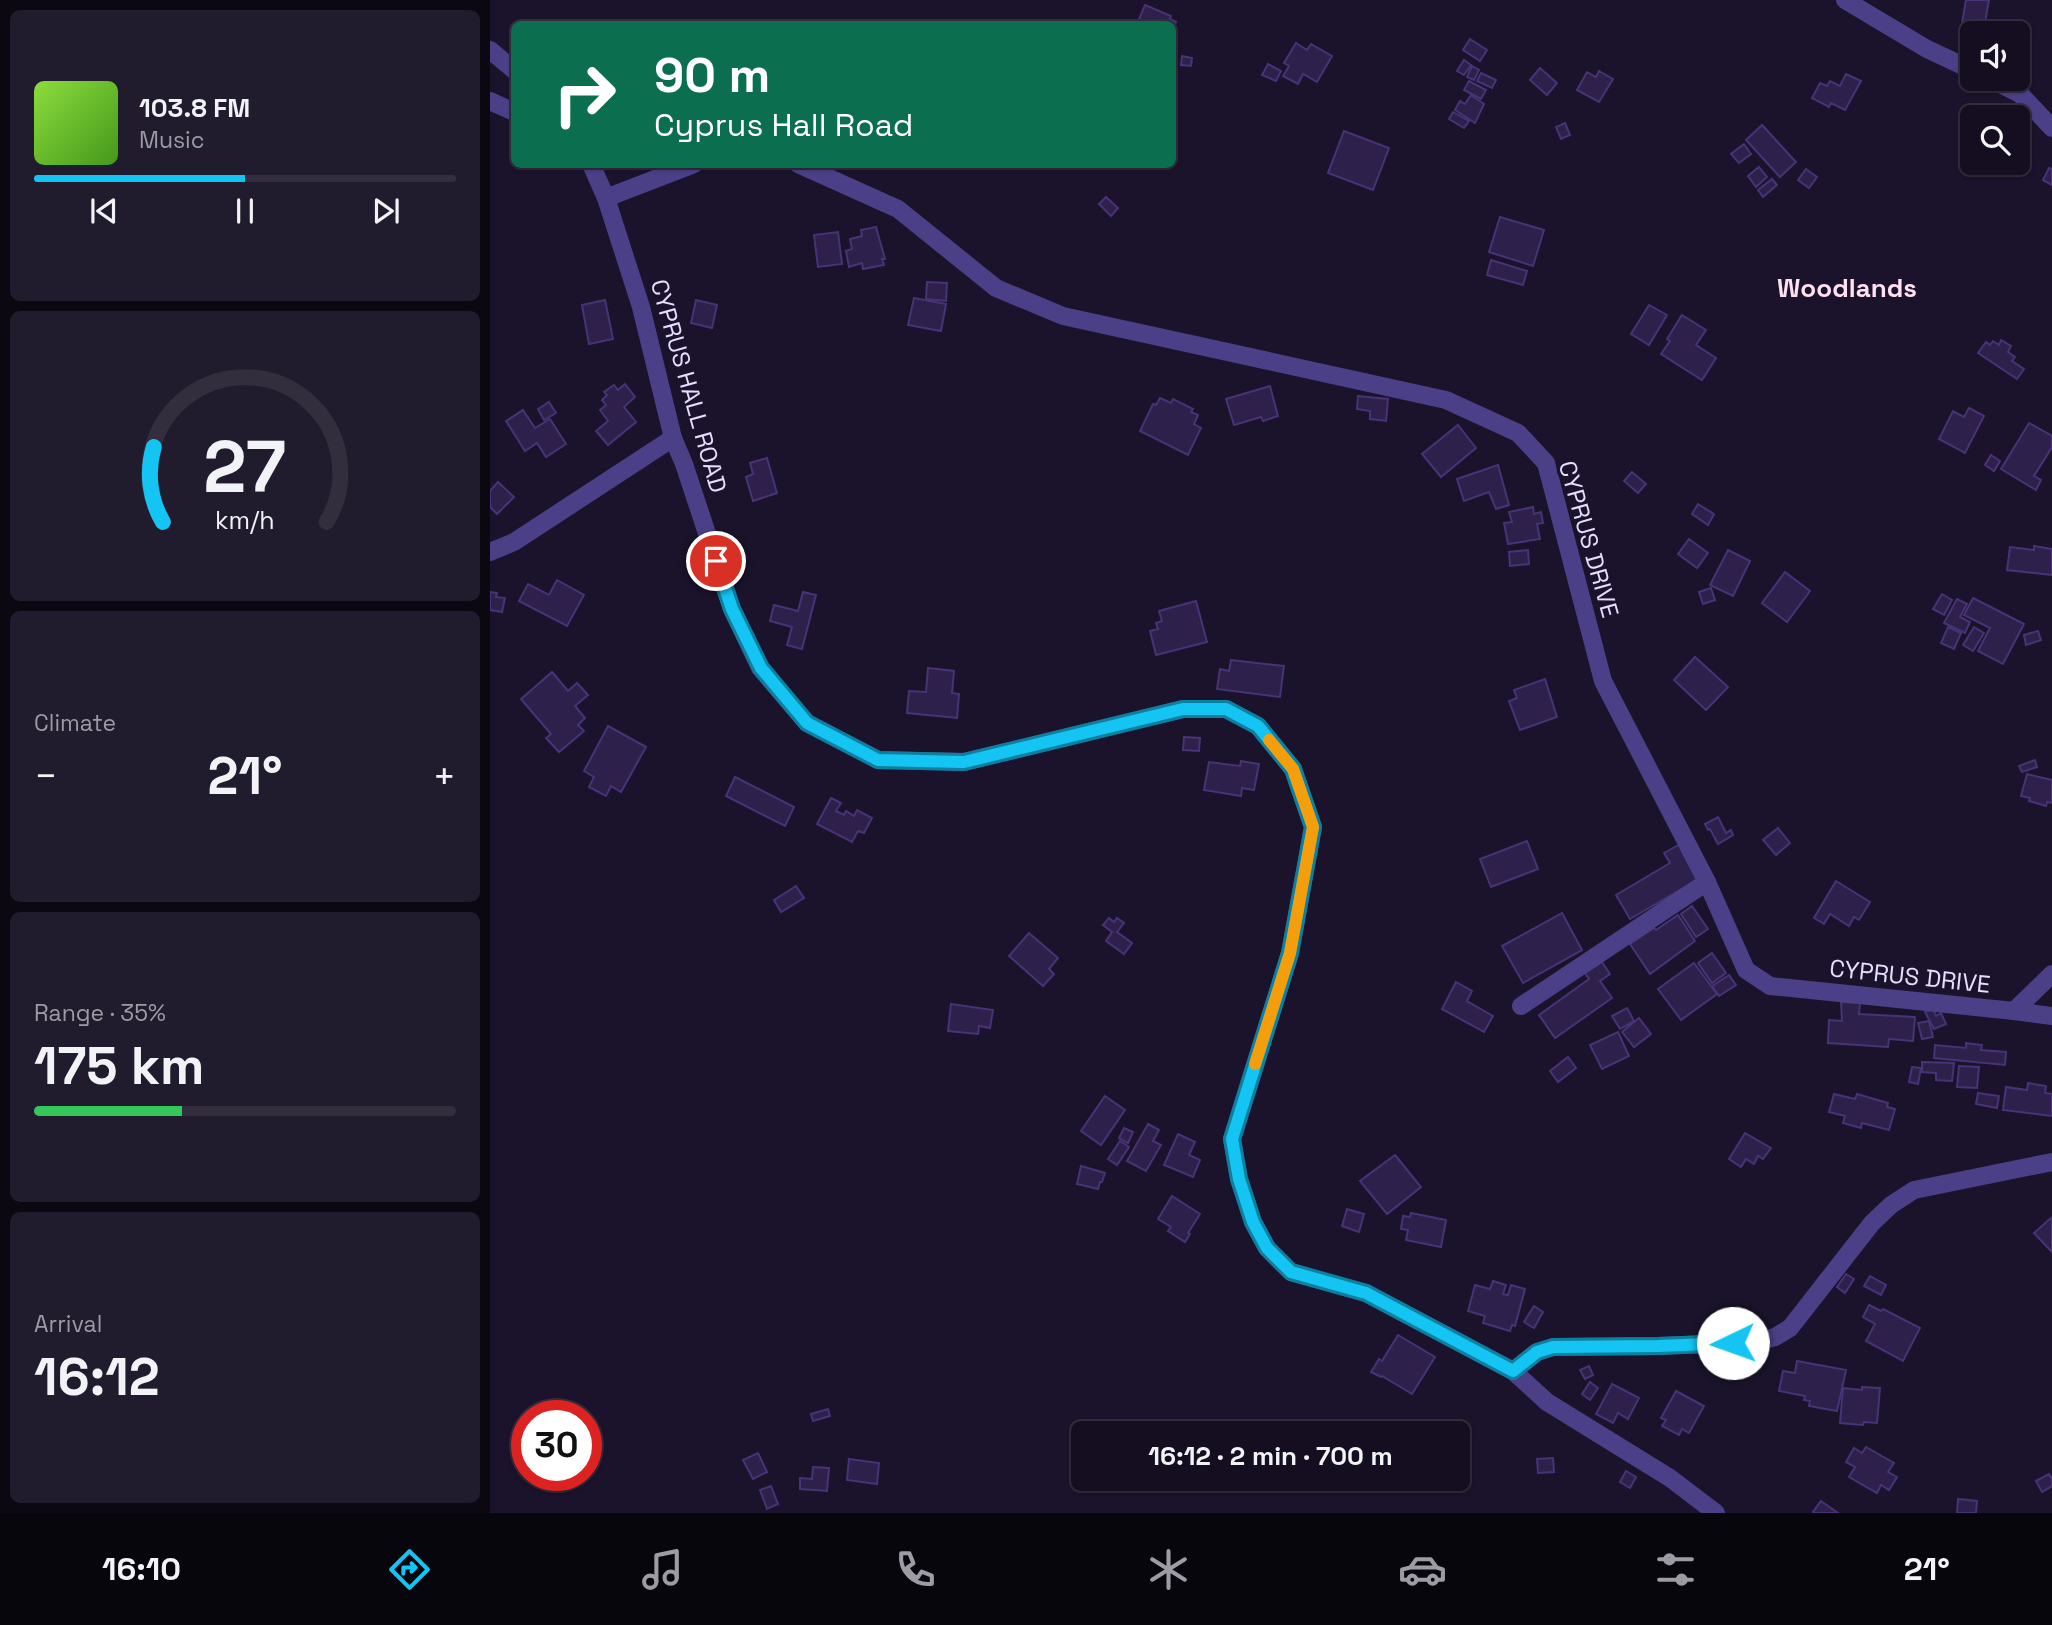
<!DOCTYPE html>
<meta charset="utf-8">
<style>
:root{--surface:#140e20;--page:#211c2d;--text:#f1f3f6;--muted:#9d9ca5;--line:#332e3e;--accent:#14c5f4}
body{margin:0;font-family:"Space Grotesk",sans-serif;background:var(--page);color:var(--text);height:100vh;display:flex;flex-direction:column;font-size:26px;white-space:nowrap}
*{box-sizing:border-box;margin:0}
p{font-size:23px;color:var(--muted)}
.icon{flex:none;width:38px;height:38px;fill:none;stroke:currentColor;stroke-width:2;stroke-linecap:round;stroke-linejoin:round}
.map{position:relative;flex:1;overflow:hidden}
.panel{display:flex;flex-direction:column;gap:10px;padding:10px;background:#0b0812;width:490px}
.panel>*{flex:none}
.top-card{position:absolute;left:21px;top:21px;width:665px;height:147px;border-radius:10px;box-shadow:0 2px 5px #0004,0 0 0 2px var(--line);background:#0b6e4f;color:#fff;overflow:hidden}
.buttons{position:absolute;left:1470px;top:21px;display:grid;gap:14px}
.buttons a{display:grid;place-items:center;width:70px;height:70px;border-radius:10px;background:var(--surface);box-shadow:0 2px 5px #0004,0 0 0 2px var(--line);font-size:35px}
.speed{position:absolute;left:21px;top:1400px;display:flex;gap:14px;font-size:35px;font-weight:700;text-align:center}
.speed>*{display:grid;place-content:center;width:91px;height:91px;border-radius:50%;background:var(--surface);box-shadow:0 2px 5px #0004,0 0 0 2px var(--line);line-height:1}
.speed .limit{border:10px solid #d22;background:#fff;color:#111}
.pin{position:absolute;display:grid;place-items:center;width:60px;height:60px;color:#fff;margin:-30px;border:4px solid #fff;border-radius:50%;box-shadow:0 2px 7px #0007}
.me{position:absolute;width:77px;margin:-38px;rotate:267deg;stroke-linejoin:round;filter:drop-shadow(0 0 5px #0008)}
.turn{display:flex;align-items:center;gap:24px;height:147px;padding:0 28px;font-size:32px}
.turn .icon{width:91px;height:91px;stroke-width:2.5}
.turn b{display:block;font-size:49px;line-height:60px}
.big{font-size:52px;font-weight:700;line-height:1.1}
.panel .widget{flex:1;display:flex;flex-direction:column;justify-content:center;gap:10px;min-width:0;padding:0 24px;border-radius:10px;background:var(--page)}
.panel .dial{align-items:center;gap:0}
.dial svg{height:182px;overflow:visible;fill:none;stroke:var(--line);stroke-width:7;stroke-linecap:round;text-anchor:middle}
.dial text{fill:var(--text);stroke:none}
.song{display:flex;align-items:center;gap:21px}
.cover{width:84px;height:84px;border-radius:10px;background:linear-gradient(135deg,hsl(90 70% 55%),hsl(100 70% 35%))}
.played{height:7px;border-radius:4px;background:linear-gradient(90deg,var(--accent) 50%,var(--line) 50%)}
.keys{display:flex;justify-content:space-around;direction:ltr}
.heat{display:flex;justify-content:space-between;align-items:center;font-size:38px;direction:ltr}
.charge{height:10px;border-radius:5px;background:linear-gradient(90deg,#34c759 35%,var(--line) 0)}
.trip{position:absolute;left:581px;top:1421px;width:399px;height:70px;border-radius:10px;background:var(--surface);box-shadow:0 2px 5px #0004,0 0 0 2px var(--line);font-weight:700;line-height:70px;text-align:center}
.tab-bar{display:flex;height:112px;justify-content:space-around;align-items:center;background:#08060d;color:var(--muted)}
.tab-bar .icon{width:49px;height:49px}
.tab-bar .selected{color:var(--accent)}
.tab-bar b{font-size:32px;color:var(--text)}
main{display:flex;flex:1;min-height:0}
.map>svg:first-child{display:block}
</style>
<main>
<section class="panel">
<div class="widget">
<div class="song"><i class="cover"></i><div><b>103.8 FM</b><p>Music</p></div></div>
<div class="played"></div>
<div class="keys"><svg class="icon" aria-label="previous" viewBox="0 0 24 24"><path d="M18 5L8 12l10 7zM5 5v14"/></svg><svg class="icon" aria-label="pause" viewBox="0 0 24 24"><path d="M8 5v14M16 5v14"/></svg><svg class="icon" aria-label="next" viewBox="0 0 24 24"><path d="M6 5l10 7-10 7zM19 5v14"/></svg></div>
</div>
<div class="widget dial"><svg viewBox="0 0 100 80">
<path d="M14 69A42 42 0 1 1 86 69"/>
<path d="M14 69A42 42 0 0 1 10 36" stroke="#14c5f4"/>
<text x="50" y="56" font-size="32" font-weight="700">27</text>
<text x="50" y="72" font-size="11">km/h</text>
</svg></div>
<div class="widget"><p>Climate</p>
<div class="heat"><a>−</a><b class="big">21°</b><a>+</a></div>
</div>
<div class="widget"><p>Range · 35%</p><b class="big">175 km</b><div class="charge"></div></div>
<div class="widget"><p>Arrival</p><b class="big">16:12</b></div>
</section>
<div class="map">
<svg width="1562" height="1513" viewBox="0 0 1562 1513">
<rect width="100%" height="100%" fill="#1a132b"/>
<g fill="#2d204b" stroke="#473376" stroke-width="2">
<path d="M1476 0H1499L1494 28 1472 23Z"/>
<path d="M655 5 681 16 680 19 686 22 682 31V24H647Z"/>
<path d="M980 39 997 50 990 61 973 50Z"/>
<path d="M806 43 817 50 821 44 842 56 827 82 813 74 808 84 793 76 799 66 794 63Z"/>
<path d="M692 56 702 58 701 66 691 65Z"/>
<path d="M974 60 981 65 974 75 967 71Z"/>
<path d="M778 64 791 71 786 81 772 75Z"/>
<path d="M982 66 989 70 984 80 977 77Z"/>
<path d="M1050 68 1067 83 1057 95 1040 80Z"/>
<path d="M1109 71 1123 79 1109 102 1087 90 1097 72 1106 77Z"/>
<path d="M991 73 1006 80 1002 88 987 81Z"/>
<path d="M1356 74 1371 81 1355 110 1341 103 1339 107 1322 98 1330 83 1337 86 1340 81 1350 86Z"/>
<path d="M979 81 996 90 991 99 974 90Z"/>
<path d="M981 95 994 104 985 123 965 110 970 101 975 104Z"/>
<path d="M963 112 979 121 974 128 959 119Z"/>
<path d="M1075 123 1080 135 1071 139 1066 127Z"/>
<path d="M1272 125 1306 162 1290 177 1256 140Z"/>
<path d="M854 131 899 148 883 190 838 173Z"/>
<path d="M1254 144 1261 154 1249 163 1241 154Z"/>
<path d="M1269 167 1277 177 1266 187 1258 176Z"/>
<path d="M1559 168 1562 169V185L1553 180Z"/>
<path d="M1316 169 1327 177 1319 188 1308 180Z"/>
<path d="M1282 179 1287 185 1273 197 1268 190Z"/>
<path d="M616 197 628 208 621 216 609 204Z"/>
<path d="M1010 217 1054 230 1043 266 999 252Z"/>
<path d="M386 227 395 259H392L394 265 373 269 372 263 359 267 356 251 362 249 360 239 372 236 371 230Z"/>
<path d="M348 232 352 264 328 267 324 235Z"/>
<path d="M1001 260 1037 271 1033 285 997 275Z"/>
<path d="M437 282 457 283 456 301 436 299Z"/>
<path d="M424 298 456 304 451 331 418 325Z"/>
<path d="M115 300 123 339 99 344 92 305Z"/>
<path d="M206 300 227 305 222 328 201 323Z"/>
<path d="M1159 305 1177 315 1159 345 1141 334Z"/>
<path d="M1192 315 1216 330 1206 345 1226 358 1212 380 1171 354 1180 341 1177 339Z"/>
<path d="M1511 340 1521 346 1518 352 1525 357 1522 361 1534 369 1527 379 1488 353 1496 342 1500 345 1503 341 1509 345Z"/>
<path d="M135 384 145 397 134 407 146 422 118 445 106 431 118 421 110 410 116 405 112 400 117 395 114 392 124 385 128 390Z"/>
<path d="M780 386 788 416 773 421 771 417 744 425 736 399Z"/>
<path d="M868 396 898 399 896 421 880 419V411L867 409Z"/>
<path d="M670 398 681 403 683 399 703 409 701 412 708 415 704 424 711 428 698 455 650 431 663 404 666 405Z"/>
<path d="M59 402 66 413 54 420 48 409Z"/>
<path d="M1479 408 1494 416 1475 453 1449 439 1463 411 1474 417Z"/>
<path d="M33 410 45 428 60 419 76 444 56 457 47 443 35 451 16 421Z"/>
<path d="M1539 423 1562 436V447L1544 476 1551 480 1546 490 1511 469Z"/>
<path d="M968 425 986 448 951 477 932 454Z"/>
<path d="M1501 455 1510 461 1504 471 1495 465Z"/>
<path d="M277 458 287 493 263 501 256 477 263 474 260 463Z"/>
<path d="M1008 465 1019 505 1006 509 999 492 974 501 967 479Z"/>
<path d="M1142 472 1156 484 1148 493 1134 481Z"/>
<path d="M8 482 24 497 7 514 0 507V491Z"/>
<path d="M1208 504 1224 514 1218 525 1202 514Z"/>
<path d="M1043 507 1044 514 1051 512 1053 523 1047 524 1050 539 1018 544 1014 523 1022 522 1019 512Z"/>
<path d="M1199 539 1218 553 1207 568 1188 554Z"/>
<path d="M1544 546 1562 549V575L1517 570 1520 547 1544 550Z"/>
<path d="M1038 550 1039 564 1020 566 1019 552Z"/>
<path d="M1238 550 1260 561 1243 596 1220 585Z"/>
<path d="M1295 572 1320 591 1297 622 1272 603Z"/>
<path d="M67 580 94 595 77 626 29 601 38 584 59 595Z"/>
<path d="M1221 588 1225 600 1213 604 1209 592Z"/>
<path d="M0 592 7 593 6 597 15 598 12 612 0 610Z"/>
<path d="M313 592 326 595 312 649 297 645 302 627 280 621 284 605 308 611Z"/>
<path d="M1452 594 1462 600 1454 615 1443 609Z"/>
<path d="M1483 598 1534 624 1513 664 1488 651 1500 628 1474 615Z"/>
<path d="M1467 599 1477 604 1470 617 1480 622 1475 633 1454 623Z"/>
<path d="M706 601 717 642 666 655 660 631 668 629 666 623 672 621 669 611Z"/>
<path d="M1458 627 1471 633 1464 649 1451 643Z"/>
<path d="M1484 627 1494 633 1483 651 1473 645Z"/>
<path d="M1548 631 1551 640 1536 645 1534 635Z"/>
<path d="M1205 657 1238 687 1216 710 1184 680Z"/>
<path d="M741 660 794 666 790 697 727 689 730 669 739 671Z"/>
<path d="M438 668 464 671 462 693 469 694 467 718 417 713 419 691 436 692Z"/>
<path d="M62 672 78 691 87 683 98 695 85 706 95 718 88 725 94 731 69 752 56 738 61 734 31 699Z"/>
<path d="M1055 679 1067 717 1030 730 1019 701 1027 698 1024 690Z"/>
<path d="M118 726 156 747 131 792 121 786 116 796 99 787 104 777 94 771Z"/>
<path d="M694 737 710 738 709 751 693 750Z"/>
<path d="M1545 760 1547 767 1532 772 1529 766Z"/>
<path d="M751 761 769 764 764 790 752 788 751 796 714 790 719 762 750 766Z"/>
<path d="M1537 774 1562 780V803L1557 802 1556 806 1539 801 1540 798 1531 796Z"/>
<path d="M245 777 304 807 295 826 236 796Z"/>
<path d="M341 798 351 803 346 811 354 815 356 811 364 816 367 810 382 818 374 833 368 831 362 842 327 824Z"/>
<path d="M1228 817 1236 833 1241 830 1243 835 1228 844 1220 829 1218 830 1215 824Z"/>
<path d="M1288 828 1300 843 1286 855 1273 840Z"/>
<path d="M1037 841 1048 869 1001 887 990 859Z"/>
<path d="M1192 843 1212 877 1140 919 1126 895 1180 863 1174 853Z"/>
<path d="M1346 881 1380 902 1369 920 1364 917 1359 926 1340 914 1334 924 1324 918Z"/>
<path d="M306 886 314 898 291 912 284 900Z"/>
<path d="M1202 906 1218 929 1206 937 1191 914Z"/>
<path d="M1072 913 1092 950 1033 983 1012 946Z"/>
<path d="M1188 915 1205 941 1160 974 1140 944 1164 928 1166 930Z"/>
<path d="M619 918 624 922 627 918 634 923 627 932 642 943 634 954 616 941 622 932 613 925Z"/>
<path d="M539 933 568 958 559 969 564 974 553 986 519 956Z"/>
<path d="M1222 953 1236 973 1222 983 1208 963Z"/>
<path d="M1112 962 1120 974 1110 981 1122 998 1065 1038 1049 1015 1099 979 1095 973Z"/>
<path d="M1204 963 1227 994 1191 1020 1168 989Z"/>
<path d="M1239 975 1246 985 1229 996 1222 986Z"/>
<path d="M966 982 982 991 977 1001 1003 1016 994 1032 952 1009Z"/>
<path d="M1351 1002 1370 1003 1369 1014 1425 1017 1423 1041 1399 1039 1398 1047 1338 1043 1339 1020 1352 1021Z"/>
<path d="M461 1004 503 1010 500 1028 489 1026 488 1034 458 1031Z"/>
<path d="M1137 1008 1144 1021 1130 1029 1122 1016Z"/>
<path d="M1443 1008 1446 1016 1451 1013 1456 1024 1444 1029 1435 1012Z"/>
<path d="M1149 1018 1161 1034 1144 1047 1132 1032Z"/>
<path d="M1439 1021 1443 1037 1432 1039 1428 1023Z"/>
<path d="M1128 1032 1139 1056 1112 1069 1100 1045Z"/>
<path d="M1476 1043 1492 1045 1491 1050 1516 1052 1515 1065 1444 1058 1445 1045 1476 1048Z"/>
<path d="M1078 1057 1086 1068 1068 1082 1060 1071Z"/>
<path d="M1432 1062 1464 1063 1462 1081 1446 1080V1073L1432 1072Z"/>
<path d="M1469 1066 1489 1067 1487 1088 1467 1087Z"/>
<path d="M1422 1067 1431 1068 1428 1084 1419 1082Z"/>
<path d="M1538 1083 1556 1086 1555 1093 1562 1094V1116L1513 1110 1516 1087 1537 1090Z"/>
<path d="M1488 1093 1509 1096 1507 1108 1486 1104Z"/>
<path d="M1344 1094 1365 1099 1367 1094 1398 1103 1397 1107 1405 1109 1399 1130 1372 1123 1371 1128 1353 1123 1355 1116 1339 1112Z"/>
<path d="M615 1096 635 1110 611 1145 591 1131Z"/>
<path d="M658 1124 669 1130 663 1141 671 1145 656 1171 637 1161Z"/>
<path d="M634 1128 643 1132 638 1143 629 1138Z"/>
<path d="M1255 1133 1281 1148 1273 1159 1268 1156 1264 1164 1256 1159 1251 1167 1239 1159Z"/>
<path d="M688 1134 705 1142 699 1155 710 1160 703 1177 674 1165Z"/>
<path d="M630 1141 639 1147 627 1165 618 1159Z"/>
<path d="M905 1155 931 1187 897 1214 870 1181Z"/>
<path d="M591 1166 615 1173 612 1182H610L608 1189 587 1184Z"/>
<path d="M682 1196 710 1214 698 1233 700 1234 695 1242 678 1231 681 1227 668 1219Z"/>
<path d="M857 1209 874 1214 869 1232 852 1226Z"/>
<path d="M921 1213 956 1220 951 1247 916 1240 918 1230 911 1229 913 1216 920 1217Z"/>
<path d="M1562 1217V1252L1544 1233Z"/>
<path d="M1356 1274 1364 1279 1355 1293 1347 1287Z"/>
<path d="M1380 1276 1396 1285 1391 1295 1374 1286Z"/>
<path d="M1003 1281 1016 1285 1013 1294 1018 1295 1021 1285 1035 1289 1025 1326 1022 1325 1020 1331 993 1323 995 1316 978 1311 985 1285 1000 1289Z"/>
<path d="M1379 1305 1391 1311 1393 1309 1430 1328 1413 1361 1376 1341 1385 1324 1373 1317Z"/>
<path d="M1044 1306 1053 1312 1044 1328 1034 1322Z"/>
<path d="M908 1335 945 1357 922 1394 892 1376 891 1377 881 1372 889 1359 892 1361Z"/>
<path d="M1307 1361 1356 1370 1347 1411 1319 1406 1320 1401 1314 1400 1315 1396 1289 1391 1293 1371 1305 1373Z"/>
<path d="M1099 1366 1103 1375 1095 1379 1090 1370Z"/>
<path d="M1100 1382 1108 1388 1100 1400 1092 1394Z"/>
<path d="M1122 1384 1149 1398 1138 1419 1128 1413 1123 1423 1106 1414Z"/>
<path d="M1372 1387 1390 1388 1387 1423 1374 1422 1373 1425 1350 1423 1353 1388 1372 1390Z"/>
<path d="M1186 1391 1214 1406 1199 1433 1192 1429 1189 1435 1172 1426 1176 1420 1171 1418Z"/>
<path d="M338 1409 340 1416 323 1421 321 1414Z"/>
<path d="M1376 1447 1404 1463 1398 1472 1407 1477 1399 1490 1391 1485 1387 1493 1359 1477 1365 1467 1356 1462 1364 1448 1372 1453Z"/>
<path d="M268 1453 277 1472 263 1479 253 1460Z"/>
<path d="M1063 1458 1064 1472 1048 1473 1047 1459Z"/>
<path d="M359 1459 389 1463 387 1484 357 1480Z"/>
<path d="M323 1467 339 1468 337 1491 310 1489V1478L322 1479Z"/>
<path d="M1136 1471 1146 1477 1140 1488 1130 1482Z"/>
<path d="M1559 1474 1562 1479V1486L1552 1492 1546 1481Z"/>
<path d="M281 1486 288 1504 277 1509 270 1490Z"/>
<path d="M1468 1499 1487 1501 1486 1513H1467Z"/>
<path d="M1331 1501 1348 1513H1325L1323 1512Z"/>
</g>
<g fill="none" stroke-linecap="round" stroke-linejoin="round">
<g stroke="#4b4088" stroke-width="18">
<path d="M1355 0 1437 49 1482 70"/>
<path d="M0 50 24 70"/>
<path d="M1500 79 1530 94 1562 128"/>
<path d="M0 101 24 112"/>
<path d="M101 164 116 198 151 307 183 438 194 464 242 609 270 668 317 723 388 760 474 762 693 709H736L768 726 803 769 823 827 800 953 742 1139 749 1179 763 1222 777 1248 801 1272 876 1293 1023 1371"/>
<path d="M308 164 408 209 506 288 573 316 956 400 1028 433 1056 463 1113 681 1217 882 1256 970 1280 986 1524 1011"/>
<path d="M116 198 204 164"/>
<path d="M0 552 24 542 183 438"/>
<path d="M1562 974 1524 1011 1562 1016"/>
<path d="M1031 1006 1217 882"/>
<path d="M1226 1513 1180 1478 1057 1402 1023 1371 1047 1352 1063 1347 1168 1346 1267 1342 1285 1337 1300 1328 1382 1223 1401 1205 1424 1190 1562 1162"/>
</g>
</g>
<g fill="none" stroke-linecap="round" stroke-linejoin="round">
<g stroke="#0d809f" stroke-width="18">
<path id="route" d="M226 561 242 609 271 668 317 723 388 760 474 762 693 709H736L768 726 803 769 823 827 800 953 742 1139 749 1179 763 1222 777 1248 801 1272 876 1293 1023 1371 1047 1352 1063 1347 1168 1346 1243 1343"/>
</g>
<use href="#route" stroke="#14c5f4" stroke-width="12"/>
<path stroke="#f59e0b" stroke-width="12" d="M765 1064 800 953 823 827 803 769 779 740"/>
</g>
<g text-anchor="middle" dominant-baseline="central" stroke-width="7" stroke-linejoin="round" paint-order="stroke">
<g font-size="24" fill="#e5defe" stroke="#1a132b">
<text transform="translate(199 386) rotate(74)">CYPRUS HALL ROAD</text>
<text transform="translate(1099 539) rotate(74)">CYPRUS DRIVE</text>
<text transform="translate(1420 976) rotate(6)">CYPRUS DRIVE</text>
</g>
<g font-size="26" font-weight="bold" fill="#fee0f0" stroke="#1a132b">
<text x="1357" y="288">Woodlands</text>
</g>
</g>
</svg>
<div class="buttons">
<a><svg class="icon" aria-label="sound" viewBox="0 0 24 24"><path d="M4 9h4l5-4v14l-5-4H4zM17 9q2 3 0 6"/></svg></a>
<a><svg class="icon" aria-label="search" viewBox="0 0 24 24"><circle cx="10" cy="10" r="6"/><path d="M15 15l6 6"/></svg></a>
</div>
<div class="speed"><div class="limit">30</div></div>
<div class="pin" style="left:226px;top:561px;background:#d93025"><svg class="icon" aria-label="arrive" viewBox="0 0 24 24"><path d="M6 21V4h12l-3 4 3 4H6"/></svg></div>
<svg class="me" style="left:1243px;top:1343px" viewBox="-20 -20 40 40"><circle r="19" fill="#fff"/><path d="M0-13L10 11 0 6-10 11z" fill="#14c5f4"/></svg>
<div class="trip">16:12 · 2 min · 700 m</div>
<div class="top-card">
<div class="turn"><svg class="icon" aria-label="right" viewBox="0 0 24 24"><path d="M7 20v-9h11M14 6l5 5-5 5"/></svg><div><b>90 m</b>Cyprus Hall Road</div></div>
</div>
</div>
</main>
<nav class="tab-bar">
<b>16:10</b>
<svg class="icon selected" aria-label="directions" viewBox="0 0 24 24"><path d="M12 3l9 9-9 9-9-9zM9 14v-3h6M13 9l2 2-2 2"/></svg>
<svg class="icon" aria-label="music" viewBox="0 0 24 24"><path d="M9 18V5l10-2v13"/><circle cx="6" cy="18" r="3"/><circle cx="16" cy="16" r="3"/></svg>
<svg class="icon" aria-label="phone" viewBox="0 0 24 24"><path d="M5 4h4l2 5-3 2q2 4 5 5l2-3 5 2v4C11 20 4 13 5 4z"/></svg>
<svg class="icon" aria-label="climate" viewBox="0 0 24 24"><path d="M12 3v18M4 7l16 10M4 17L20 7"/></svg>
<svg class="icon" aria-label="car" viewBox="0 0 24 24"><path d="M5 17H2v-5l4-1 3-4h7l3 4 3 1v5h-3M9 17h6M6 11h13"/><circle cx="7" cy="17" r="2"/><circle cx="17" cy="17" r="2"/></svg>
<svg class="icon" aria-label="filters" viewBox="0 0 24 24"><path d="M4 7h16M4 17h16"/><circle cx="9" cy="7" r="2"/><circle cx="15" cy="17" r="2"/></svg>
<b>21°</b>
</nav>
